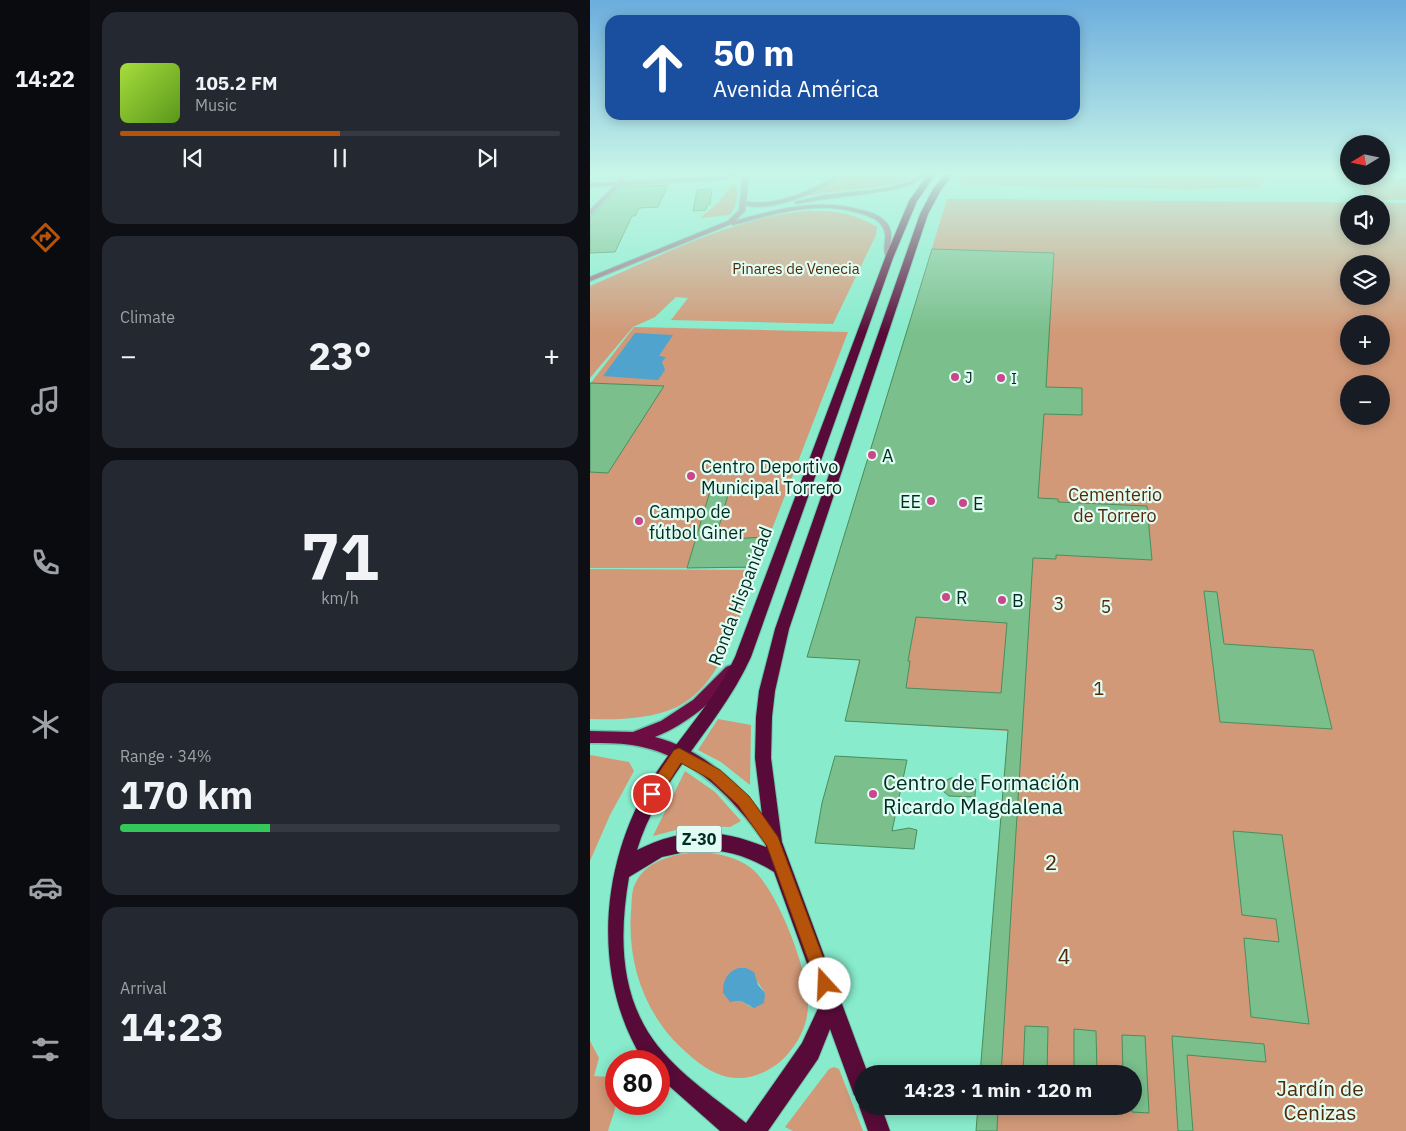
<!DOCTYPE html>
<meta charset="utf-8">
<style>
:root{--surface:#171b24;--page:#242831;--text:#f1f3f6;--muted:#9ea1a6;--line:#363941;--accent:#b45309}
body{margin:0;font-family:"IBM Plex Sans",sans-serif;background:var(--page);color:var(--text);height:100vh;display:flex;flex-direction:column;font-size:19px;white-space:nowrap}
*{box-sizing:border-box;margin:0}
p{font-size:16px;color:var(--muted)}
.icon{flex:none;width:28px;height:28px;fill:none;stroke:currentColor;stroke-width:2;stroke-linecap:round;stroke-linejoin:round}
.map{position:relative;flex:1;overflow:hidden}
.drawer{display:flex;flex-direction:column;gap:12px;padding:12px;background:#0d0f14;width:500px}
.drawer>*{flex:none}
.top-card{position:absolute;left:15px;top:15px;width:475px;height:105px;border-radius:15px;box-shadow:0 2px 12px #0003;background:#1a4fa0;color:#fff;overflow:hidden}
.needle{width:32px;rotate:260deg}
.controls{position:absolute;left:750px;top:135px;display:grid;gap:10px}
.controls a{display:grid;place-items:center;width:50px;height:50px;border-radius:50%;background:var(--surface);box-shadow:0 2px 12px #0003;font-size:25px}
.speed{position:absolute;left:15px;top:1050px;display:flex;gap:10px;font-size:25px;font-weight:700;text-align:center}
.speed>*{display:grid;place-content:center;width:65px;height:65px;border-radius:50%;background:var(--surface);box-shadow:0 2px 12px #0003;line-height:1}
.speed .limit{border:8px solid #d22;background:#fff;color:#111}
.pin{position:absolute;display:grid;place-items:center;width:42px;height:42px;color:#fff;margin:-21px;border:2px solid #fff;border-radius:50%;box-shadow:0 1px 5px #0007}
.me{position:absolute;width:55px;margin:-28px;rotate:340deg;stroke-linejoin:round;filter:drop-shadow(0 0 4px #0008)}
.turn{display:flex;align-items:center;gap:18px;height:105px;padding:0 25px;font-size:22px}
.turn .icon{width:65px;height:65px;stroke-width:2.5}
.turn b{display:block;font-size:35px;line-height:42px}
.big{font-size:38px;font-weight:800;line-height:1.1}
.drawer .tile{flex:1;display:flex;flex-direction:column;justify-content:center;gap:8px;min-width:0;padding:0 18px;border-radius:15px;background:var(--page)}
.drawer .dial{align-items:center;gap:0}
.dial b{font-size:65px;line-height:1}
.song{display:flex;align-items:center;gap:15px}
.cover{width:60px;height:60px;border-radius:8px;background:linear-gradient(135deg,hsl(80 70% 55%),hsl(90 70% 35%))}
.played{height:5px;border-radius:2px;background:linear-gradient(90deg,var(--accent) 50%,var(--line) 50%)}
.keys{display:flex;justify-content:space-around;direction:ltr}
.heat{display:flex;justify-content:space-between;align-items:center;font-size:28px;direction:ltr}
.charge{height:8px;border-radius:4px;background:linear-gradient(90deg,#34c759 34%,var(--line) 0)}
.trip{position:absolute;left:264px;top:1065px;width:288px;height:50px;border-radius:25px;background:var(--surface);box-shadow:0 2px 12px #0003;font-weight:800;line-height:50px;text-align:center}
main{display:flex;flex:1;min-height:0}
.menu{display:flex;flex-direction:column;width:90px;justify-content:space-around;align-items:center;background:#090b0e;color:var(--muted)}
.menu .icon{width:35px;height:35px}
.menu .selected{color:var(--accent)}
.menu b{font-size:22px;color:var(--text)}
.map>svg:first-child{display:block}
</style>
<main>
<nav class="menu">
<b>14:22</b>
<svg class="icon selected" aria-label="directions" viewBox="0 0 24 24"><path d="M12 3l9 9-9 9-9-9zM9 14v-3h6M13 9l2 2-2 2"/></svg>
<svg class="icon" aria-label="music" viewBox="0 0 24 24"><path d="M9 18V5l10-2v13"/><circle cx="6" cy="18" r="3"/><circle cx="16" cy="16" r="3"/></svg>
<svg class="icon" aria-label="phone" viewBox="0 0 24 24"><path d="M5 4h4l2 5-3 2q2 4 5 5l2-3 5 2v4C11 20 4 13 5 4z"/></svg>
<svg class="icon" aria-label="climate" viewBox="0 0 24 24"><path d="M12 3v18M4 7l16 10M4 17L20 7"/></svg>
<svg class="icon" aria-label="car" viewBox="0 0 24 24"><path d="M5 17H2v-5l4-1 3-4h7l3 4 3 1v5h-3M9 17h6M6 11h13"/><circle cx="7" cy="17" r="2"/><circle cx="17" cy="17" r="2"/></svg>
<svg class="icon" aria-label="filters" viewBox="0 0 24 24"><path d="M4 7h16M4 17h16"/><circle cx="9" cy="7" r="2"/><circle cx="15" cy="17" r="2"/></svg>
</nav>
<section class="drawer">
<div class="tile">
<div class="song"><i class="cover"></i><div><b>105.2 FM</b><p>Music</p></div></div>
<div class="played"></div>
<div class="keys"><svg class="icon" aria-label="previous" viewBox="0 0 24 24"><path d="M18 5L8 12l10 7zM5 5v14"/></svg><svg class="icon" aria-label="pause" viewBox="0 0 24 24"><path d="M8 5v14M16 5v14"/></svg><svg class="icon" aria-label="next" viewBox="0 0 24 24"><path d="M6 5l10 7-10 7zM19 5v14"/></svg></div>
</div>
<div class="tile"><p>Climate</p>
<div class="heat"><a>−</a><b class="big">23°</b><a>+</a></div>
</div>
<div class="tile dial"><b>71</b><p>km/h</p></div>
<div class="tile"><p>Range · 34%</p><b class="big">170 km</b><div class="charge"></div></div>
<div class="tile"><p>Arrival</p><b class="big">14:23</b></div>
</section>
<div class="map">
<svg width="816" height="1131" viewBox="0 0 816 1131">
<rect width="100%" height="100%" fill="#87ebcc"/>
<g fill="#d19978" fill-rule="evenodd">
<path d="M257 174H328C294 193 253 186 216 197L214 195Z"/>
<path d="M375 174H679L669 187 600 189 372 185 370 179Z"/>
<path d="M766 177 816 178V200L778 199Z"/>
<path d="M143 183C151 190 146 207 140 215L110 218 128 203Z"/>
<path d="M357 199 816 203V1131H386L388 1106H542V1074H390L418 731 255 721 269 660 217 657ZM759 204H791V236H759ZM759 264H791V296H759ZM759 324H791V356H759ZM759 384H791V416H759Z"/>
<path d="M216 211C242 210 264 213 287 227L286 235 243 324 81 320 98 298 86 297 65 317 43 327 0 378V286C69 257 141 218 216 211Z"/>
<path d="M44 327 258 332 167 568H0V384Z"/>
<path d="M0 569 165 570C149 615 135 683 87 707 62 719 27 720 0 719Z"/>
<path d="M128 719 161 725 160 785 131 762 108 750Z"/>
<path d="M0 755 39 762 44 771 20 815 0 861Z"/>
<path d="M95 771 125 792 151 821 140 827 101 826 63 836Z"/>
<path d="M112 852C130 854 147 857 161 868 187 888 219 972 218 1005 218 1027 206 1047 191 1061 179 1071 163 1079 146 1078 127 1077 111 1066 97 1053 56 1018 37 965 41 911 42 902 41 890 46 882 57 859 89 853 112 852ZM166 980 175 993 161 1007 151 1001 141 1002 133 993Z"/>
<path d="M0 1041 9 1058 4 1076 19 1077C33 1095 24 1111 18 1131H0Z"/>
<path d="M244 1067 249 1069 273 1131H203L195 1127 239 1069Z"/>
</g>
<g fill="#4fa3cc">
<path d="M45 333 83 335 69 356 76 357 72 362 75 370 68 380 13 376Z"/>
<path d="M148 968H156L164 972 168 985 175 993 174 1003 164 1008 151 1001 140 1002 133 993C133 981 136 973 148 968Z"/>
</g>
<g fill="#7abf8c" stroke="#488f5d" fill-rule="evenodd">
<path d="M78 185 68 207 49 208 45 216H42L25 252 0 253V217L31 187Z"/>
<path d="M119 189H122L120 204 117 205 116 210 103 211 107 190Z"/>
<path d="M342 249 464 253 456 387 492 388V415L454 414 448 498 468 499V502L557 506 562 560 466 555V559L443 558 411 1074H390L418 730 255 721 270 660 217 657ZM326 617 417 623 411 693 316 688 320 661H318Z"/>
<path d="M0 383 74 386 18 473 0 472Z"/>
<path d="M121 488H140L125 540 174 537 167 567 97 568Z"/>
<path d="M614 591 627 592 634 644 723 650 742 729 630 722Z"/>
<path d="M245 756 317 760 302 831 319 828 327 830 324 849 225 843 232 803Z"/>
<path d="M361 778 386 779 385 797 359 796 353 791 355 781Z"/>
<path d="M643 831 692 835 719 1024 661 1017 654 938 689 942 686 919 652 915Z"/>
<path d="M435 1026 458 1027 457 1074H433Z"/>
<path d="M484 1029 506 1031 507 1074H484Z"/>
<path d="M532 1035 555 1036 559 1113 542 1112V1074H533Z"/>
<path d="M582 1036 674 1044 676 1062 597 1055 603 1131H588Z"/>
<path d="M388 1106H408L407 1131H386Z"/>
</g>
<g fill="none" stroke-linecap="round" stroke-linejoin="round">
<g stroke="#6cc5aa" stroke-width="2">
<path id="pedestrian" d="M31 174H37L30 186 0 215V210L26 184Z"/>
</g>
<g stroke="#6cc5aa" stroke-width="2">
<g id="minor">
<path d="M248 174H255C235 191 174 216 150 203L153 201C183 208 223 191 248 174Z"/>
<path d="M331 174H338L321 185H317V183Z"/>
</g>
</g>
<g stroke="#6cc5aa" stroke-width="2">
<g id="tertiary">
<path d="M142 174H153L131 180 0 187V183L131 176Z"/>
<path d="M153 174H159L155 211 145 221C187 209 228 198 271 210 281 212 292 216 298 225 305 236 297 247 302 258L297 259C290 247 300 237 292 226 288 219 277 215 269 213 226 200 185 214 143 225L141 224 0 281V277L138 221 149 210Z"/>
<path d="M319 182 322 184 321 185C284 196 245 195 207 204L204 202 235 195 292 189Z"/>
</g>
</g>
<g stroke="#6cc5aa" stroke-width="3">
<path id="primary" d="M141 665 146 667 148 671 146 675C122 702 99 723 65 737 118 751 157 791 188 835L190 840 188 845 182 848 176 845C144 798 101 754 42 745 28 743 14 743 0 743V731L43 732 71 721 103 700 136 667Z"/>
</g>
<g stroke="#6cc5aa" stroke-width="2">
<path id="trunk" d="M338 174H346L327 201 303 258 161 657C130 726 69 777 47 850 94 827 128 828 176 847L165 758 166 717 169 691 185 629 330 214 343 189 355 174H363L351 190 338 214 199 629 185 691 182 717 181 758 192 842 278 1074H272V1106H291L300 1131H278L269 1106 272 1098 264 1095 240 1029 228 1059 178 1131H130L69 1077V1061L53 1060C0 975 10 857 66 773 92 734 125 700 145 657L295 258 319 201ZM109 849C138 850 160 857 184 872L231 1002 212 1043 156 1123C123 1096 81 1069 58 1032 29 985 30 930 39 877L72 857Z"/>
</g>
<use href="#pedestrian" fill="#a26e85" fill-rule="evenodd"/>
<use href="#minor" fill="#a26e85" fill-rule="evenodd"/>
<use href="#tertiary" fill="#a26e85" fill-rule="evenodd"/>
<use href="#primary" fill="#6c0d44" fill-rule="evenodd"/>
<use href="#trunk" fill="#580b38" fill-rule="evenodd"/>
</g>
<linearGradient id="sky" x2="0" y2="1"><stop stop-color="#6baddd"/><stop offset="0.52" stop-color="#c9f6e8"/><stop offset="1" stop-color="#c9f6e8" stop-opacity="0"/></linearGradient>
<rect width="816" height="333" fill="url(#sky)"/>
<path fill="#b45309" stroke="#753606" d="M89 748 130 770 159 796 188 837 243 984 241 990 235 992 229 990 177 846 148 805 120 779 91 763 68 799 62 801 57 799 55 794 57 790 84 750Z"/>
<g fill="#cb478c" stroke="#e1fdf3" stroke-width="2">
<circle cx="365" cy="377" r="5"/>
<circle cx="411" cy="378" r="5"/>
<circle cx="282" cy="455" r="5"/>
<circle cx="101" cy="476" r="5"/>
<circle cx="341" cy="501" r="5"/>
<circle cx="373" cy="503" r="5"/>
<circle cx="49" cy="521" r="5"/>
<circle cx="356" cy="597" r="5"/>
<circle cx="412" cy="600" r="5"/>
<circle cx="283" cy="794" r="5"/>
</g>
<g text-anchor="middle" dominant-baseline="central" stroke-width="4.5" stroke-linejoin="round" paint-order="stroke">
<g font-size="15" fill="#552908" stroke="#e1fdf3">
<text x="206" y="268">Pinares de Venecia</text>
</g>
<g font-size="15" fill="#002c21" stroke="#e1fdf3" text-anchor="start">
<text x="375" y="377">J</text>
<text x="421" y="378">I</text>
</g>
<rect fill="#e1fdf3" stroke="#446b60" stroke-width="1" x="86.5" y="825.5" width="45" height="27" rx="4"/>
<g font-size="16" font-weight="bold" fill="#002c21">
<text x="109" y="839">Z-30</text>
</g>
<g font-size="18" fill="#002c21" stroke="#e1fdf3" text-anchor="start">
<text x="292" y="455">A</text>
<text x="111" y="466">Centro Deportivo<tspan x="111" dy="21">Municipal Torrero</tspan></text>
<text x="331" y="501" text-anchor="end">EE</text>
<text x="383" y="503">E</text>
<text x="59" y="511">Campo de<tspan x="59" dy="21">fútbol Giner</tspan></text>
<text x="366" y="597">R</text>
<text x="422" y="600">B</text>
</g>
<g font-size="18" fill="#552908" stroke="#e1fdf3">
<text x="525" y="494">Cementerio<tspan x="525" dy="21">de Torrero</tspan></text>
<text x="469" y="603">3</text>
<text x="516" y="606">5</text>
<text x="509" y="688">1</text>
</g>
<g font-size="18" fill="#002c21" stroke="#e1fdf3">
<text transform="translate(150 596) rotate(-69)">Ronda Hispanidad</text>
</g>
<g font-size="21" fill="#002c21" stroke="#e1fdf3" text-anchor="start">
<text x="293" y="782">Centro de Formación<tspan x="293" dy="24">Ricardo Magdalena</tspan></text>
</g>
<g font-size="21" fill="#552908" stroke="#e1fdf3">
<text x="461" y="862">2</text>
<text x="474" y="956">4</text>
<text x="730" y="1088">Jardín de<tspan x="730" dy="24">Cenizas</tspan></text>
</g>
</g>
</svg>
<div class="controls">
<a><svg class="needle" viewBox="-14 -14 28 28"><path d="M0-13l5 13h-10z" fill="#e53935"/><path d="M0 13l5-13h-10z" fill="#9ea1a6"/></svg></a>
<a><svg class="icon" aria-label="sound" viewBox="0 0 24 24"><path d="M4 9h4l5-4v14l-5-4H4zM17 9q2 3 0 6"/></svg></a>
<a><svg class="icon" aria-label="layers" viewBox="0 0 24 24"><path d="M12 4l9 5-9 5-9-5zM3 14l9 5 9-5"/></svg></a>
<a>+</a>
<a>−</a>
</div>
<div class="speed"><div class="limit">80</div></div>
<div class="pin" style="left:62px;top:794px;background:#d93025"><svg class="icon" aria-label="arrive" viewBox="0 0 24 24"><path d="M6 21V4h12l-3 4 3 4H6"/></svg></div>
<svg class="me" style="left:235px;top:984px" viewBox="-20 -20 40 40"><circle r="19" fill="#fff"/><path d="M0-13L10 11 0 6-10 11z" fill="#b45309"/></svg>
<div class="trip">14:23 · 1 min · 120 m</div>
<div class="top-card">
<div class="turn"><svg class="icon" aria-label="ahead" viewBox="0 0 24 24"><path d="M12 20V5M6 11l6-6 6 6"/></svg><div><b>50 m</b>Avenida América</div></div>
</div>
</div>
</main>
